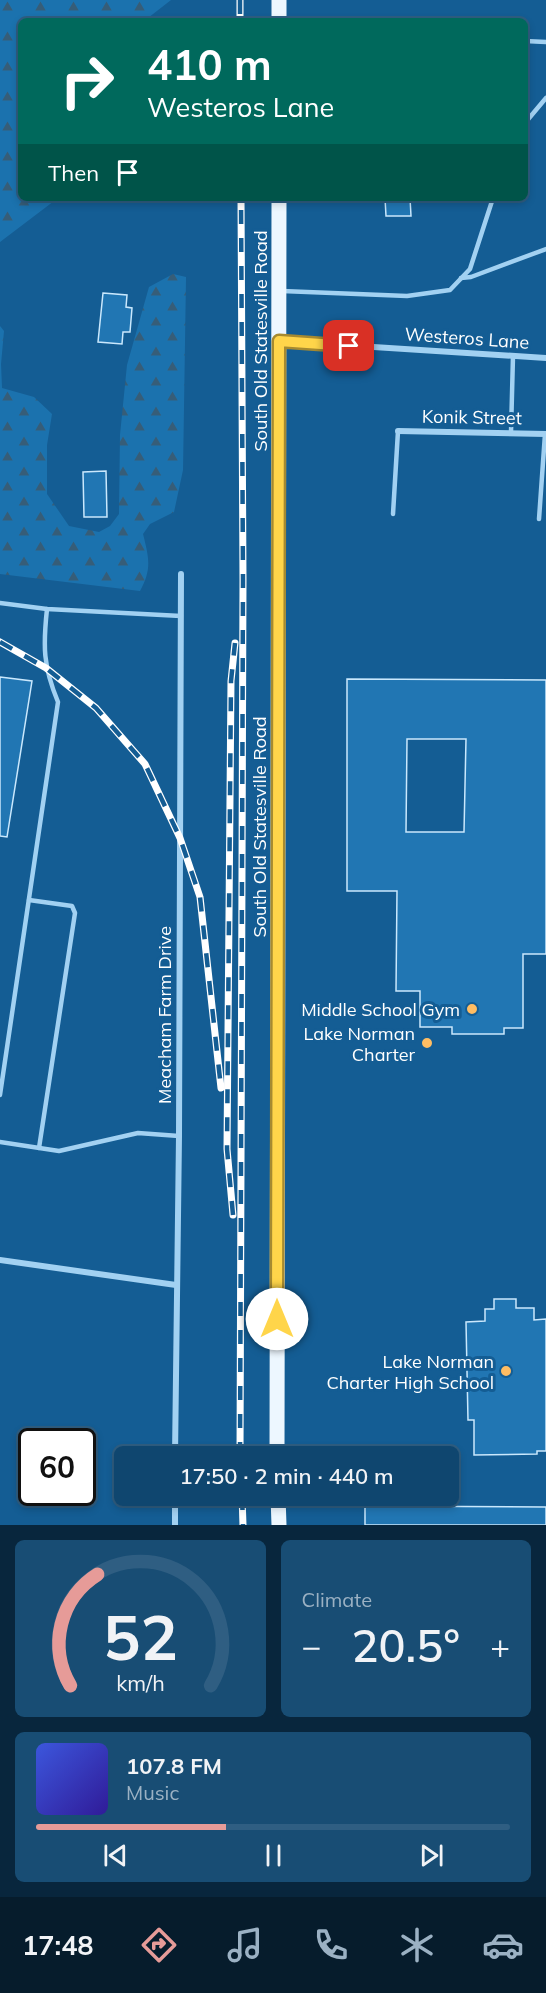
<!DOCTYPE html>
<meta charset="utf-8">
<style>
:root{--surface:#0f466f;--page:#184d74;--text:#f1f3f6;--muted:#9bb1c3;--line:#2f5e82;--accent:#e69b98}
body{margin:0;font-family:Mulish,sans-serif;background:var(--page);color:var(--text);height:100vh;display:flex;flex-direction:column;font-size:22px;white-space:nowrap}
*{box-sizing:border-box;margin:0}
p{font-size:20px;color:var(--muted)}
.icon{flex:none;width:33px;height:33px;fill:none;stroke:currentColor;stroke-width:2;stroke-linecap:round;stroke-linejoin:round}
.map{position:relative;height:1525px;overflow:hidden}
.panel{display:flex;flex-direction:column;gap:15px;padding:15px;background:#08263d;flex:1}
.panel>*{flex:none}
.guide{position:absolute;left:18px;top:18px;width:510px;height:183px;border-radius:9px;box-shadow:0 3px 9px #0003,0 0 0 2px var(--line);background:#00695c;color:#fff;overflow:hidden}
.speed{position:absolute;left:18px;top:1428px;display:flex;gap:12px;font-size:30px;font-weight:700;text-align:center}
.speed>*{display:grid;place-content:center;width:78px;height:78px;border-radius:50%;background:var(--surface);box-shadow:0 3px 9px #0003,0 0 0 2px var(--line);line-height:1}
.speed .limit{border:3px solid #111;border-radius:9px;background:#fff;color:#111}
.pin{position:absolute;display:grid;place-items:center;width:51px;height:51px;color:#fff;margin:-26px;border-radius:12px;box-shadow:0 3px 9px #0006}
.me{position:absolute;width:66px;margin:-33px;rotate:0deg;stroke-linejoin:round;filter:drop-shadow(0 0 4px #0008)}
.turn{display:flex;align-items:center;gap:21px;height:126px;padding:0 30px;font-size:27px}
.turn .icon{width:78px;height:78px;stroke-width:2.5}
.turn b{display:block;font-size:42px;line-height:51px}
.then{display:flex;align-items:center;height:57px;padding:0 30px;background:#0003;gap:12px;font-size:22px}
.big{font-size:45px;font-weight:600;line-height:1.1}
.panel .widget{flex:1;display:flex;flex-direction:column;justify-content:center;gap:9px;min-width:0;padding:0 21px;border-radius:9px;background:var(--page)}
.panel .dial{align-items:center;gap:0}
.dial svg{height:156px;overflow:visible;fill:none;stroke:var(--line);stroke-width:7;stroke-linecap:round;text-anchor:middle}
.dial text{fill:var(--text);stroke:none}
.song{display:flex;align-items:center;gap:18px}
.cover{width:72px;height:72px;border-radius:9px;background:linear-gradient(135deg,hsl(230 70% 55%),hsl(250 70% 35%))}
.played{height:6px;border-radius:3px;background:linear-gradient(90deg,var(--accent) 40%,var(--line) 40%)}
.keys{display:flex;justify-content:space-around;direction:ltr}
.heat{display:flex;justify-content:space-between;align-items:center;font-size:33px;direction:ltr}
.panel .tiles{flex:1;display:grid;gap:15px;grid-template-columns:1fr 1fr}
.widget:last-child{grid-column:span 2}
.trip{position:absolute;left:114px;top:1446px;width:345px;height:60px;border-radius:9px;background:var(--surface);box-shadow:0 3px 9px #0003,0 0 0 2px var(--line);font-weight:600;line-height:60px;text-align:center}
.tab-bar{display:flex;height:96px;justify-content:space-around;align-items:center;background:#061c2c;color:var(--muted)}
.tab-bar .icon{width:42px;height:42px}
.tab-bar .selected{color:var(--accent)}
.tab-bar b{font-size:27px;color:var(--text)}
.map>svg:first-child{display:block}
</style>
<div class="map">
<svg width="546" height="1525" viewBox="0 0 546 1525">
<defs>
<pattern id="forest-firs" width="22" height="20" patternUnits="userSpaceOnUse" patternTransform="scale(1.5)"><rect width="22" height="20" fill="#1b72ae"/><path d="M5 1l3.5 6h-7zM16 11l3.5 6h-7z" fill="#365d78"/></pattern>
</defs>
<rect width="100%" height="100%" fill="#145d94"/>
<g fill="url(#forest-firs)">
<path d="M0 0H171L144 21H21V198H58L0 242Z"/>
<path d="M173 274 186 277 183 470 174 512 150 524 143 534C149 558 152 569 140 591L0 574V326L4 331 1 364 2 388 34 397 52 414 47 445V494L69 526 99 532 110 526 119 514 120 435 127 365 149 287Z"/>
</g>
<g fill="#2176b3" stroke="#cae8fd" stroke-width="1.5" fill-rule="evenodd">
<path d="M385 198H410L411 216H386Z"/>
<path d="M103 293 127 295 126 307 132 308 130 332H123L122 344 98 342Z"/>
<path d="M106 471 107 517H84L83 472Z"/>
<path d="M0 677 32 681 7 837 0 836Z"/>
<path d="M347 679 546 680V954H523V1028H504V1034H452V1027H420V991H396L397 891H347ZM407 739H466L464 832H406Z"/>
<path d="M494 1299H516V1308H534V1320L546 1319V1451H537V1454L474 1455V1420H468L466 1322 485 1321V1309H494Z"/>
<path d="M365 1506 546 1507V1525H365Z"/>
</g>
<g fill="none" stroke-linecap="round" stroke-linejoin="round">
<g stroke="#a2d1f2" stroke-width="4.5">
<path d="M525 41 546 42"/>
<path d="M525 123 546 98"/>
<path d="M461 278 471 277 546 249"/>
<path d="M282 291 407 296 450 290 470 269 493 198"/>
<path d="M511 432 513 356"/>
<path d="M393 514 398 431"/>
<path d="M539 519 545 434"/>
<path d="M0 603 47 609 181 616"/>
<path d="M29 900 72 906 75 913 39 1148"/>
<path d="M0 1095 58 702C43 666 43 646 47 609"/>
<path d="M0 1142 59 1151 138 1133 179 1136"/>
</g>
<g stroke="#a2d1f2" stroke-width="6">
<path d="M280 341 546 358"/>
<path d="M398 431 546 434"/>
<path d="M0 1260 176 1285"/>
<path d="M175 1456 179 1136 181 574"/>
<path d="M175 1496V1525"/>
</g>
<g stroke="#edf7ff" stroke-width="15">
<path d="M279 0V21"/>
<path d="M277 1456 279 198"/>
<path d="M278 1496 279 1525"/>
</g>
<g stroke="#fff" stroke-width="7">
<g id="rail">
<path d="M240 0V21"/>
<path d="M0 642 46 668 96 708 145 764 180 838 200 897 221 1088"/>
<path d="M233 1215 227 1149 231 681 235 643"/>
<path d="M240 1456 243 580 241 198"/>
<path d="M242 1496 243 1525"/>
</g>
</g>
<use href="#rail" stroke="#145d94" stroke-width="4.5" stroke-dasharray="14" stroke-linecap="butt"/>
</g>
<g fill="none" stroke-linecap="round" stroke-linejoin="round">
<g stroke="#a68a30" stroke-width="15">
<path id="route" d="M277 1319 279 341 349 346"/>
</g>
<use href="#route" stroke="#ffd54a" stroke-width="10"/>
</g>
<g fill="#ffbd63" stroke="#145d94" stroke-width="2">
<circle cx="472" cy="1009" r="6"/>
<circle cx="427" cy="1043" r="6"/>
<circle cx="506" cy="1371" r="6"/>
</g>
<g text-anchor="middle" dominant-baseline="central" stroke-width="6" stroke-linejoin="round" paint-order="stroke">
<g font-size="18" fill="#fff" stroke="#145d94">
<text transform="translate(467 338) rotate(4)">Westeros Lane</text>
<text transform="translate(260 341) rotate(-90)">South Old Statesville Road</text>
<text transform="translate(472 417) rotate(1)">Konik Street</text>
<text transform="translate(259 827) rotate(-90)">South Old Statesville Road</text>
<text transform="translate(164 1015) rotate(-90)">Meacham Farm Drive</text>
</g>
<g font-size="18" fill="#fff" stroke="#145d94" text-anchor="end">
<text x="460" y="1009">Middle School Gym</text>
<text x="415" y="1033">Lake Norman<tspan x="415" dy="21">Charter</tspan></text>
<text x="494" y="1361">Lake Norman<tspan x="494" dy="21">Charter High School</tspan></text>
</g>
</g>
</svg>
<div class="speed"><div class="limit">60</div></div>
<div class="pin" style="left:349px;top:346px;background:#d93025"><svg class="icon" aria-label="arrive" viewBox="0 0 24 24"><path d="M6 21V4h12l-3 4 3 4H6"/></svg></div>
<svg class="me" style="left:277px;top:1319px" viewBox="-20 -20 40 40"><circle r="19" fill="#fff"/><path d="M0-13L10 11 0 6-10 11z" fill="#ffd54a"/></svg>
<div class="trip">17:50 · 2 min · 440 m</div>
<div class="guide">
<div class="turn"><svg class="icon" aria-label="right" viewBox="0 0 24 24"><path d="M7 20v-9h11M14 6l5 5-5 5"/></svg><div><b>410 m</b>Westeros Lane</div></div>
<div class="then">Then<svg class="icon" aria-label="arrive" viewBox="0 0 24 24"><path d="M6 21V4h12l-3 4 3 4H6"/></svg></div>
</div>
</div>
<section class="panel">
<div class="tiles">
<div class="widget dial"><svg viewBox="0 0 100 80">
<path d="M14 69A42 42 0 1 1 86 69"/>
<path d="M14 69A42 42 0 0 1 28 12" stroke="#e69b98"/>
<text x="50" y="56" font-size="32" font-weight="700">52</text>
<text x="50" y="72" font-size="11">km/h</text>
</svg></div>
<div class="widget"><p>Climate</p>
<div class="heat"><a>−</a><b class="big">20.5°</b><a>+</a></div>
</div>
<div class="widget">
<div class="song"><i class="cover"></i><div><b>107.8 FM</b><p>Music</p></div></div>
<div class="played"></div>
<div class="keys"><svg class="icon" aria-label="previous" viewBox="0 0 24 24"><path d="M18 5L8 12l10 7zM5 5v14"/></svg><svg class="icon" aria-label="pause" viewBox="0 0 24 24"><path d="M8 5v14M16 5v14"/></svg><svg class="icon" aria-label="next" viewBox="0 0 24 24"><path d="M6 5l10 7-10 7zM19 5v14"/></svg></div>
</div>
</div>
</section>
<nav class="tab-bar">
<b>17:48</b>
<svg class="icon selected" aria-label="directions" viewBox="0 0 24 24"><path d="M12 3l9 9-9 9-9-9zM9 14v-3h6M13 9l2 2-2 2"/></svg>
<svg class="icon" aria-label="music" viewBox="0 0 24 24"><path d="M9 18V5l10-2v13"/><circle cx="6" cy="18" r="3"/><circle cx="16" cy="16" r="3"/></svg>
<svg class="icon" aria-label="phone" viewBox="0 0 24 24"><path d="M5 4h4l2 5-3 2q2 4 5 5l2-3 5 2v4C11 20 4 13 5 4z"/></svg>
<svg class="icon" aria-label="climate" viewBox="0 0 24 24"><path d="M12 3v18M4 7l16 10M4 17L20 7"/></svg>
<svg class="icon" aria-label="car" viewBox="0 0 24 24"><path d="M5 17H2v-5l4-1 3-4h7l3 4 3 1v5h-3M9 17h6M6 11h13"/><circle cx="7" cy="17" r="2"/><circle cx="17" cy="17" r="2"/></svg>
</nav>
